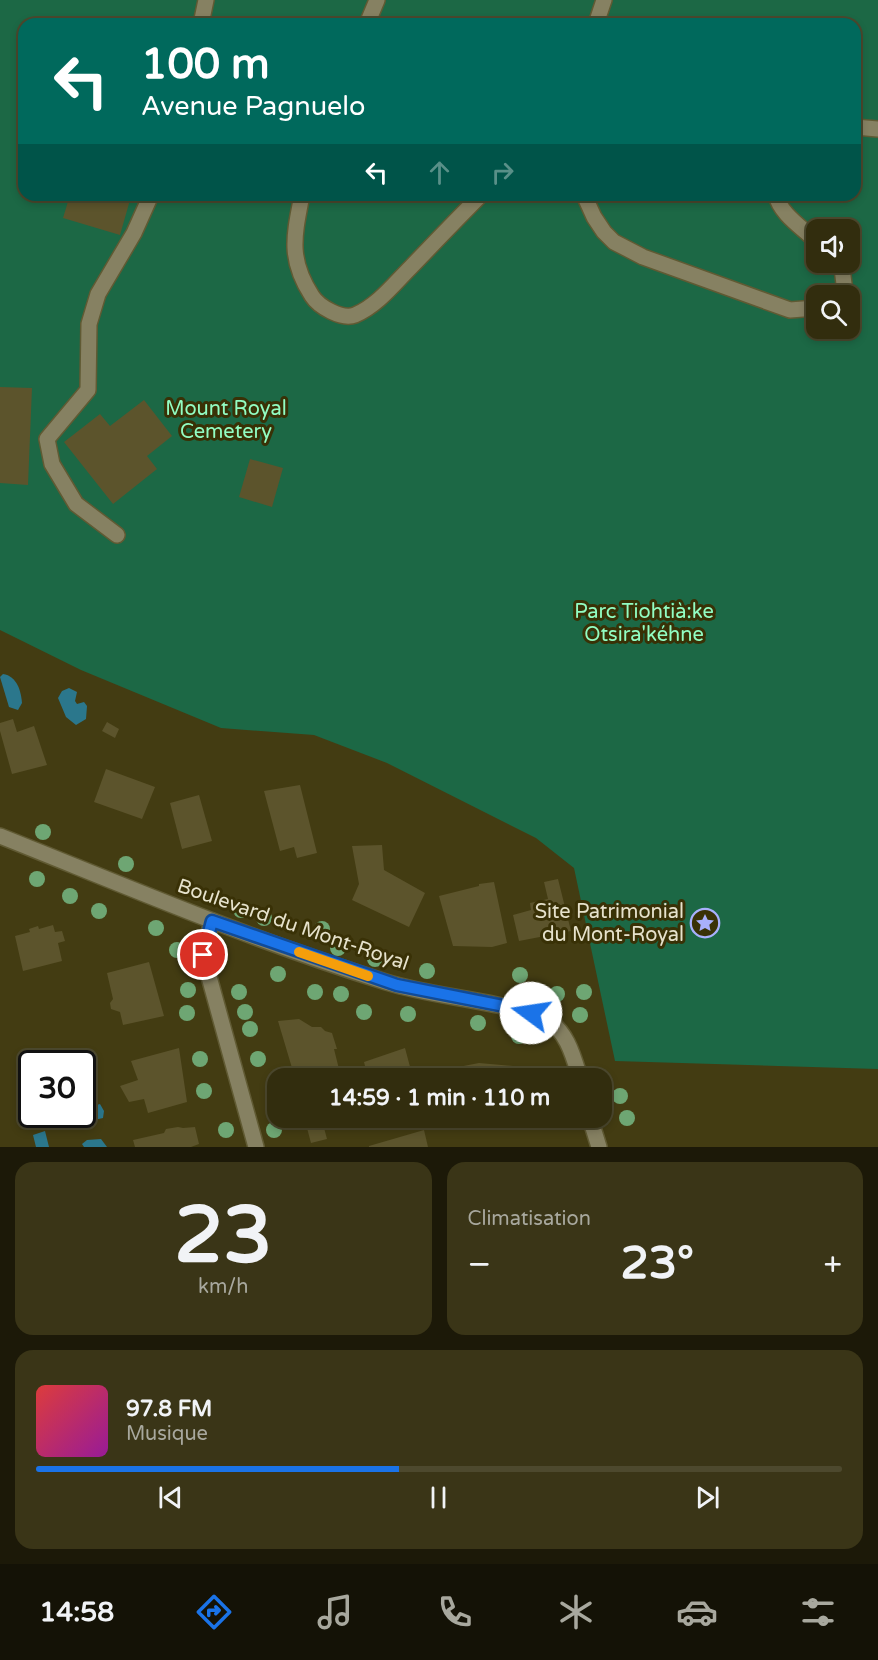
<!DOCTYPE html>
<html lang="fr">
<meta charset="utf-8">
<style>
:root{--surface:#322d0e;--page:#3a3517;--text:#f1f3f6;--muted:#a8a89e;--line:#4d492e;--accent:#1a73e8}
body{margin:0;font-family:"Varela Round",sans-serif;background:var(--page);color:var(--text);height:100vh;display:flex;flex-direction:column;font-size:22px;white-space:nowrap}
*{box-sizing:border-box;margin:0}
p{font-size:20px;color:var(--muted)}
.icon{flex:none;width:33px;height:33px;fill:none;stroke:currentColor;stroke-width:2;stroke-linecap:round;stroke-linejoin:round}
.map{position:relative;height:1147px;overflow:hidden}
.drawer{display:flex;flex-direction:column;gap:15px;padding:15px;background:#1c1908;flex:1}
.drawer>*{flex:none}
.top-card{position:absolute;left:18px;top:18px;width:843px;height:183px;border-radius:18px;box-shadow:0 3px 9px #0003,0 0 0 2px var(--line);background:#00695c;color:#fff;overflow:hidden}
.controls{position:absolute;left:806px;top:219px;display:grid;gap:12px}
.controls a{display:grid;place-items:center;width:54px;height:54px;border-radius:12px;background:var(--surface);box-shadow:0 3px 9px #0003,0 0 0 2px var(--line);font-size:30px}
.speed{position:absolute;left:18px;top:1050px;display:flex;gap:12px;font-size:30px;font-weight:700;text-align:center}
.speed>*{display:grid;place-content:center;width:78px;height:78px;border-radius:50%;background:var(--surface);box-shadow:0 3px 9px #0003,0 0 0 2px var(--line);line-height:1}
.speed .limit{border:3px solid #111;border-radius:9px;background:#fff;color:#111}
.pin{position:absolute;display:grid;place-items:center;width:51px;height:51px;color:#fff;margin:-26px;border:3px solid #fff;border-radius:50%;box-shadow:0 2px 6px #0007}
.me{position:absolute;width:66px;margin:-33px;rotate:284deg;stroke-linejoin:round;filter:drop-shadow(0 0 4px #0008)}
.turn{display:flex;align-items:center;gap:21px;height:126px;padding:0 24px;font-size:27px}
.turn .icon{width:78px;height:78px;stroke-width:2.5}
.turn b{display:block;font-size:42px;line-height:51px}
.lanes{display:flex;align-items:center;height:57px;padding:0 24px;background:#0003;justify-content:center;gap:30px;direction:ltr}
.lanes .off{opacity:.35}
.big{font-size:45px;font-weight:700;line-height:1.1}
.drawer .tile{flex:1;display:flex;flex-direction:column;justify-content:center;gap:9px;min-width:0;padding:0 21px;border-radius:18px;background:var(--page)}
.drawer .dial{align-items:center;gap:0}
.dial b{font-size:78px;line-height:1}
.song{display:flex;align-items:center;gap:18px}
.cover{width:72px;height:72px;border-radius:9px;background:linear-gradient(135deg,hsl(0 70% 55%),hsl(300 70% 35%))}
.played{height:6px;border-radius:3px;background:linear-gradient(90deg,var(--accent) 45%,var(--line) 45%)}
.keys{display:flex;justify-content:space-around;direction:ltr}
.heat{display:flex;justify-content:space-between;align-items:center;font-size:33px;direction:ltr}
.drawer .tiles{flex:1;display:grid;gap:15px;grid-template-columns:1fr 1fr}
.tile:last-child{grid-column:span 2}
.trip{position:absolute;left:267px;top:1068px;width:345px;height:60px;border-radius:18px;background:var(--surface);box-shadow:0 3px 9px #0003,0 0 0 2px var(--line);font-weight:700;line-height:60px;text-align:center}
.tab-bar{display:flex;height:96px;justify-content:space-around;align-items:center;background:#141206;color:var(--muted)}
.tab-bar .icon{width:42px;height:42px}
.tab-bar .selected{color:var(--accent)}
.tab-bar b{font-size:27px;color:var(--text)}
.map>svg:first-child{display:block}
</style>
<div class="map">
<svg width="878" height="1147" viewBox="0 0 878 1147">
<rect width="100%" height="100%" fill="#433c12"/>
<path fill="#1c6845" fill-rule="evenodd" d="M0 0H878V1069L615 1061 574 868 536 838 387 763 314 735 221 728 81 670 0 630ZM24 24H855V195H24ZM816 230H849V262H816ZM816 296H849V328H816Z"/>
<g fill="#2b778c">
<path d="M3 674C17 676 21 691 22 703L18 710 9 707 0 677Z"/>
<path d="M69 688 77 692 75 701 77 704 84 702 87 706 86 719 76 725 66 717 58 698 62 691Z"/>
<path d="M100 1104 104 1111 103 1118 71 1125 68 1122 67 1115 82 1114 83 1109Z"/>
<path d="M45 1131 49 1147H36L33 1135Z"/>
<path d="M101 1139 107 1147H84L82 1144 87 1140Z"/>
</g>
<g fill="#5c542c">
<path d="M70 195H113L130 200 120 235 63 218Z"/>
<path d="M0 387 32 388 28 485 0 483Z"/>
<path d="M144 400 172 436 147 456 157 469 113 504 64 442 100 414 110 426Z"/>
<path d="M250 459 283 468 272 507 239 497Z"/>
<path d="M13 719 17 732 34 726 47 765 12 774 0 731V723Z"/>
<path d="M107 722 119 729 115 738 102 731Z"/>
<path d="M106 769 155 787 142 819 94 802Z"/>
<path d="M300 785 317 853 297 858 294 847 280 851 264 791Z"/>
<path d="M199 795 212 841 182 849 170 803Z"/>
<path d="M382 845 384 870 425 893 409 927 352 900 359 884 352 846Z"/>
<path d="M558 879 571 931 519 941 513 915 531 910 530 903 548 899 544 882Z"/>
<path d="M494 882 507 943 492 947 453 946 439 896 479 886V884Z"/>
<path d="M53 925 55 932 62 931 65 941 58 943 62 961 23 971 15 936 30 932 29 929 38 926 39 929Z"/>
<path d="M149 962 164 1016 123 1025 120 1012 111 1009 110 1003 113 999 107 973Z"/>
<path d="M299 1019 312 1027H321L325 1031 332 1033 337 1049H334L339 1069 305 1078H295L278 1021Z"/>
<path d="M179 1048 187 1102 148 1113 144 1099 129 1102 120 1086 138 1080 131 1061Z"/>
<path d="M405 1048 413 1078H368L364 1062Z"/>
<path d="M479 1063 513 1066 526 1078H451L448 1069Z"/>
<path d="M300 1118H342L323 1124 327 1139 311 1143 307 1128 303 1129Z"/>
<path d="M464 1118H484L466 1124Z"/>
<path d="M178 1127 183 1128 195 1127 199 1144 191 1147H135L133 1140 164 1133 166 1129Z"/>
<path d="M424 1130 428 1147H369V1146Z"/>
</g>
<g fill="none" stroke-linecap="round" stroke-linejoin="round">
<g stroke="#605a33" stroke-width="18">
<g id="minor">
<path d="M201 24 206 0"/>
<path d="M367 24 377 0"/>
<path d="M596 24 604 0"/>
<path d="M855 127 878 129"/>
<path d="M302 195C294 236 288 259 312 296 319 307 342 320 355 315 377 306 394 284 411 267 434 243 457 219 481 195"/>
<path d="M584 195 594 217 604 232 614 242 643 257 790 310 816 308"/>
<path d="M776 195C780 214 803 228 816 241"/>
<path d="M837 262 842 268 844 284 840 296"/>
<path d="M117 535 76 504 52 464 47 439 88 390 89 324 98 294 134 233 151 195"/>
<path d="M0 836C128 887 254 941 386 982 421 993 460 997 497 1005 512 1008 531 1010 545 1018 567 1031 573 1055 580 1078"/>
<path d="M212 921 203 955 256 1147"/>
<path d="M590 1118 599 1147"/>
</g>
</g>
<use href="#minor" stroke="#868162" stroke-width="15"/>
</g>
<g fill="#6ea673">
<circle cx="43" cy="832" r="8"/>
<circle cx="126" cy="864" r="8"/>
<circle cx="37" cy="879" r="8"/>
<circle cx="70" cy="896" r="8"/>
<circle cx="215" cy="898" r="8"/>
<circle cx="241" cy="910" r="8"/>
<circle cx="99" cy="911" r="8"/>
<circle cx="264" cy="918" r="8"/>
<circle cx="156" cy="928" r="8"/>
<circle cx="322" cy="929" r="8"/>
<circle cx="338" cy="948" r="8"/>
<circle cx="177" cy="950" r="8"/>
<circle cx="375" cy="959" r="8"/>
<circle cx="427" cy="971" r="8"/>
<circle cx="278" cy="974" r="8"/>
<circle cx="520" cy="975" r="8"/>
<circle cx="188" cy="990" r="8"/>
<circle cx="239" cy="992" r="8"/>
<circle cx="315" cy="992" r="8"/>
<circle cx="584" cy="992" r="8"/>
<circle cx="341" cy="994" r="8"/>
<circle cx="557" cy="994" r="8"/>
<circle cx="245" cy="1012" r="8"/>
<circle cx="364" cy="1012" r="8"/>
<circle cx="187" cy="1013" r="8"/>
<circle cx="408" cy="1014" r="8"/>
<circle cx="580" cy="1015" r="8"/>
<circle cx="478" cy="1023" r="8"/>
<circle cx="250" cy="1029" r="8"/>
<circle cx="519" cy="1036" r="8"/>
<circle cx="200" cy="1059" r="8"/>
<circle cx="258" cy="1059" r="8"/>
<circle cx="204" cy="1091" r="8"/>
<circle cx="620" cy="1096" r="8"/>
<circle cx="627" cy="1118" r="8"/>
<circle cx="226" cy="1130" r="8"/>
<circle cx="274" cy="1130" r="8"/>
</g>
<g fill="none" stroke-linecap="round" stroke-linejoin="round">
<g stroke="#114b97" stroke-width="15">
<path id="route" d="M203 955 212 921 397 985 519 1009 531 1013"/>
</g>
<use href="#route" stroke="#1a73e8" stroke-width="10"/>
<path stroke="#f59e0b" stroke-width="10" d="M299 952 368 976"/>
</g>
<defs>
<g id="sight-ring" transform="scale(1.5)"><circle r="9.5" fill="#393106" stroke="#a8b0fc" stroke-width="1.5"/><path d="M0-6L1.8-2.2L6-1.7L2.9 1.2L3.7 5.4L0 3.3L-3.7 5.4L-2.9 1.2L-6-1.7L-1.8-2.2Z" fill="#a8b0fc"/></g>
</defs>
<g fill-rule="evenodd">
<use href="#sight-ring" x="705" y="923"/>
</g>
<g text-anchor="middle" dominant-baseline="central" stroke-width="6" stroke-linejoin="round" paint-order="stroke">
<g font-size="20" fill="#91fdc3" stroke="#393106">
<text x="226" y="409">Mount Royal<tspan x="226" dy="23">Cemetery</tspan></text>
<text x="644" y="612">Parc Tiohtià:ke<tspan x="644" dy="23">Otsira'kéhne</tspan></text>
</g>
<g font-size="20" fill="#e6e2cc" stroke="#393106" text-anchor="end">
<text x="684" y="912">Site Patrimonial<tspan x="684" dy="23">du Mont-Royal</tspan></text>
</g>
<g font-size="20" fill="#e6e2cc" stroke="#393106">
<text transform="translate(293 925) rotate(19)">Boulevard du Mont-Royal</text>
</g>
</g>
</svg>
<div class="controls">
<a><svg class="icon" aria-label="sound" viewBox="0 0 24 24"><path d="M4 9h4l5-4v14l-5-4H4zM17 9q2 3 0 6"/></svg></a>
<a><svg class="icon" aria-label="search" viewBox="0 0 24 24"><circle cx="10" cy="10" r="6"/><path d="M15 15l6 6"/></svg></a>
</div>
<div class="speed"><div class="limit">30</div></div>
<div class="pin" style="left:203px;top:955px;background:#d93025"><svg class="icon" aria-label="arrive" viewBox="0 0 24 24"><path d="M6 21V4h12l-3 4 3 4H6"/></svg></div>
<svg class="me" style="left:531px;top:1013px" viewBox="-20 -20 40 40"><circle r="19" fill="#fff"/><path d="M0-13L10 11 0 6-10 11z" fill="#1a73e8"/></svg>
<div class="trip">14:59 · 1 min · 110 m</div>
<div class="top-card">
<div class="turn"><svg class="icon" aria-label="left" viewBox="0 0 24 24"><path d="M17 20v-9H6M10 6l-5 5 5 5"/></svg><div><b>100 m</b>Avenue Pagnuelo</div></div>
<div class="lanes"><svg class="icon" aria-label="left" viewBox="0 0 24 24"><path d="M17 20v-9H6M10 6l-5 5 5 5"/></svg><svg class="icon off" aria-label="ahead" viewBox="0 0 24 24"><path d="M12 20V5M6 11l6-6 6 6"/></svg><svg class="icon off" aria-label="right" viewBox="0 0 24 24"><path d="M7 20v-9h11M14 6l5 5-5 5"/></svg></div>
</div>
</div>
<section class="drawer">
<div class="tiles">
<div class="tile dial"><b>23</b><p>km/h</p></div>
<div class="tile"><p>Climatisation</p>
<div class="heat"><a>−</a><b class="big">23°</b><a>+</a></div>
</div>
<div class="tile">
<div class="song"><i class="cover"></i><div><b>97.8 FM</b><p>Musique</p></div></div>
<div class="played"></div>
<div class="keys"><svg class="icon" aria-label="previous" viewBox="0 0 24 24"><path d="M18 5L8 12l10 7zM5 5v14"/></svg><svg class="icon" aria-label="pause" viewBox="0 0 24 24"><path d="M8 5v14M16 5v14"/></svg><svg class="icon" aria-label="next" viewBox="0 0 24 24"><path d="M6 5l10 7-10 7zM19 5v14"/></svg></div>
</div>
</div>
</section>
<nav class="tab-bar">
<b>14:58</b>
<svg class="icon selected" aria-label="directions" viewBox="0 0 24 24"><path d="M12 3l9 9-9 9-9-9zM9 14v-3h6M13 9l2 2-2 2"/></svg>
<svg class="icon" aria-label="music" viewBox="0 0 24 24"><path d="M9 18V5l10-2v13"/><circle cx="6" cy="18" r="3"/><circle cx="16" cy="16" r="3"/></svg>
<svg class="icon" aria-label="phone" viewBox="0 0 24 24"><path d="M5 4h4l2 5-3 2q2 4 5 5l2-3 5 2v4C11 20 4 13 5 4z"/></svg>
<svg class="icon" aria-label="climate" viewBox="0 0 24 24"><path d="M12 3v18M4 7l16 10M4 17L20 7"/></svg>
<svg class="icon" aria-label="car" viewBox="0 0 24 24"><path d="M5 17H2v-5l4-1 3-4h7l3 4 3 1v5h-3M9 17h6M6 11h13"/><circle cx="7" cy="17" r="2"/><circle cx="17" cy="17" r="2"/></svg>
<svg class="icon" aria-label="filters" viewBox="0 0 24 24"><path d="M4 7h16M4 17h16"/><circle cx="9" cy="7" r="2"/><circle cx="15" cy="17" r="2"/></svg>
</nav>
